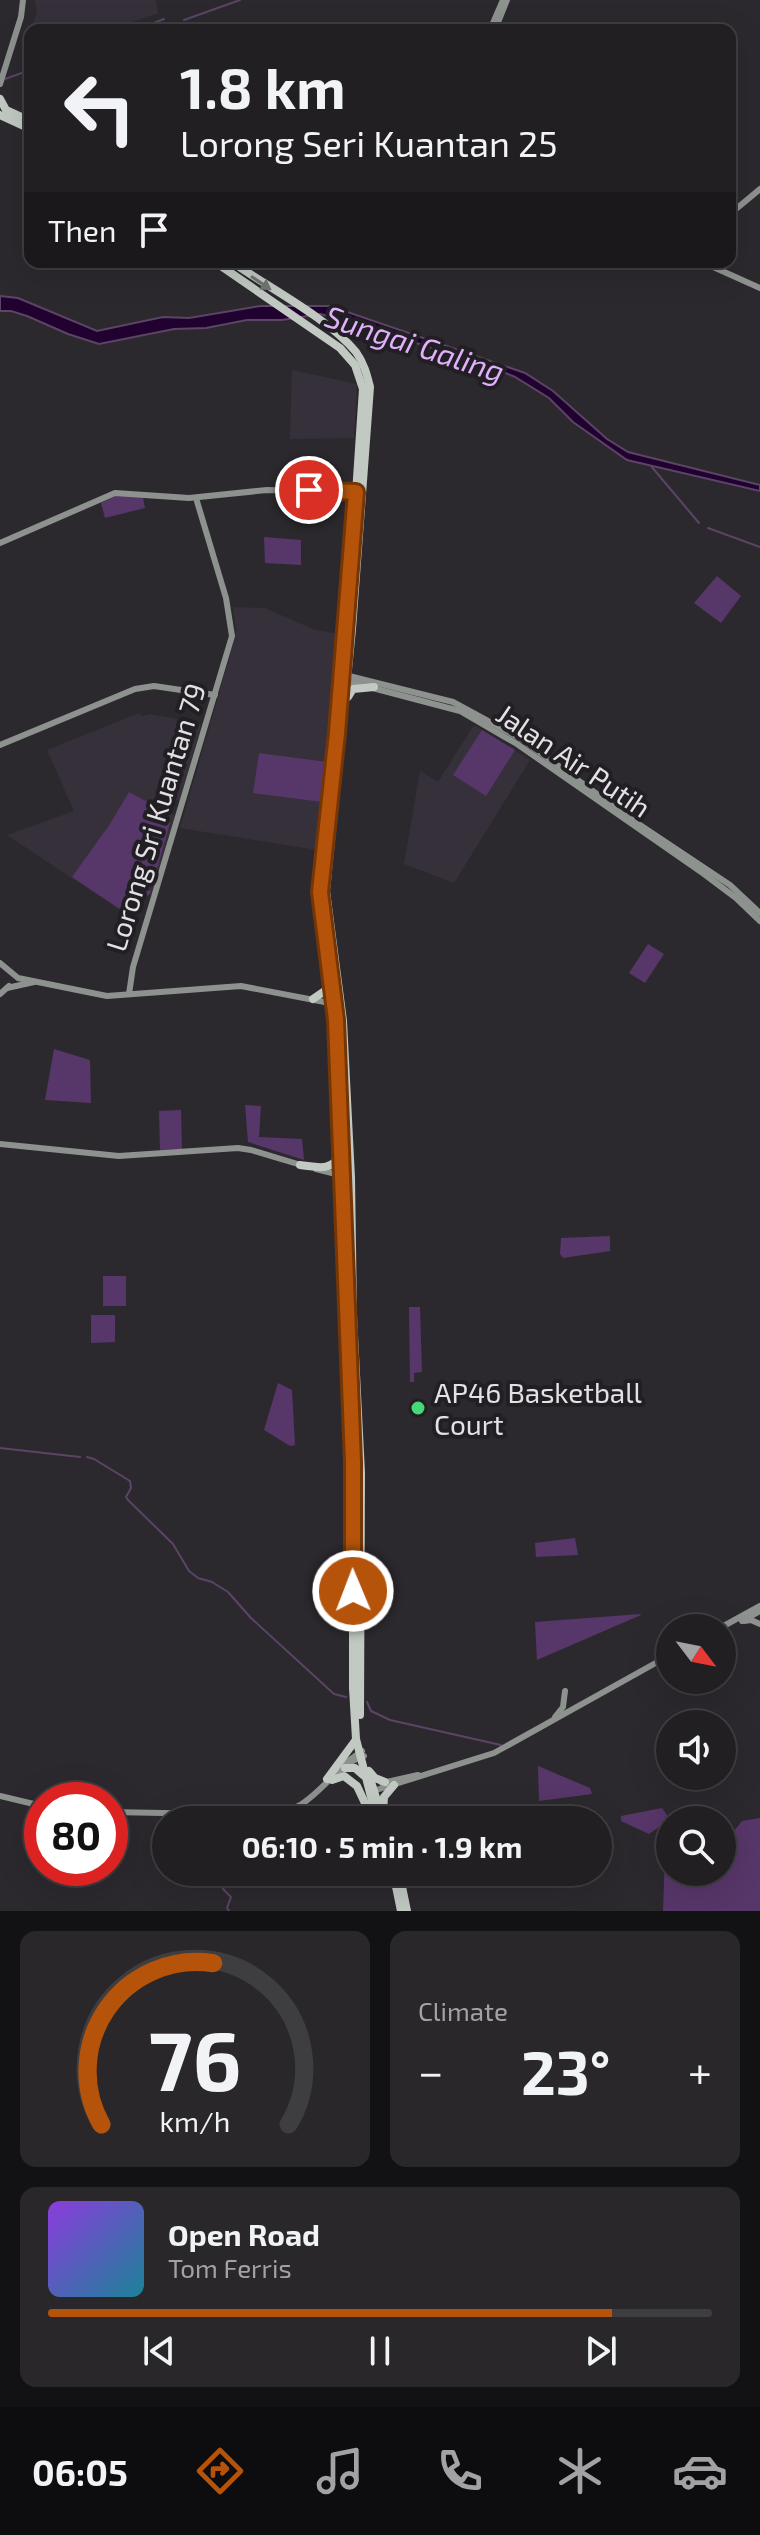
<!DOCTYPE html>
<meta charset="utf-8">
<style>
:root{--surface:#211f22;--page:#29272a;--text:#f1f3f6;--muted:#a2a2a5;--line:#3e3d40;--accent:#b45309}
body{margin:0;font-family:"Exo 2",sans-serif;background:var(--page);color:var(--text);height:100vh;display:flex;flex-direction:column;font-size:30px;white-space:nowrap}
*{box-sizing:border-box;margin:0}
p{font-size:26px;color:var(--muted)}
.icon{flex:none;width:44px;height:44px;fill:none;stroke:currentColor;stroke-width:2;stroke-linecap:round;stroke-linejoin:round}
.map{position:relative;height:1911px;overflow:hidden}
.sheet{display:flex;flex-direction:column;gap:20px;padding:20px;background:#121113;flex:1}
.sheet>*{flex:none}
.banner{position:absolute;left:24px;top:24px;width:712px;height:244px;border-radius:16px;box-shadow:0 8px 32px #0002,0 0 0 2px var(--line);background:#211f22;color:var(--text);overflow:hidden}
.needle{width:52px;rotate:122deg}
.fabs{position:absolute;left:656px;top:1614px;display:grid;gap:16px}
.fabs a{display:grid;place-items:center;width:80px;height:80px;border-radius:50%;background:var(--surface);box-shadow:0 8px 32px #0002,0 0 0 2px var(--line);font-size:40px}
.speed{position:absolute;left:24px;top:1782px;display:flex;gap:16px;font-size:40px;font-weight:700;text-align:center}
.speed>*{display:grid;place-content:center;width:104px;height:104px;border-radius:50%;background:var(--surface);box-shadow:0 8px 32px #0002,0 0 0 2px var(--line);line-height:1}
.speed .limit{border:12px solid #d22;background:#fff;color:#111}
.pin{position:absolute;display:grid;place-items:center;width:68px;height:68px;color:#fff;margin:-34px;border:4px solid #fff;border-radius:50%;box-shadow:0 2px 8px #0007}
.me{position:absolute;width:88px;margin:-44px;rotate:359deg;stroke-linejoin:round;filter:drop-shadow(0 0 6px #0008)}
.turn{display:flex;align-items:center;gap:28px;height:168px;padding:0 24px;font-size:36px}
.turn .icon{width:104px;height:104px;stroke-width:2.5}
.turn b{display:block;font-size:56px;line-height:68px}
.then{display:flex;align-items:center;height:76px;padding:0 24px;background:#0003;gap:16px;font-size:30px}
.big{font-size:60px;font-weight:700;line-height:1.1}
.sheet .tile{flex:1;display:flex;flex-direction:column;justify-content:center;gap:12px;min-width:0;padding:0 28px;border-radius:16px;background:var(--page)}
.sheet .dial{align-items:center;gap:0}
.dial svg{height:208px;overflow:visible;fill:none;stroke:var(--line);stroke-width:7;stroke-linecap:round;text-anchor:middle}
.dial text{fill:var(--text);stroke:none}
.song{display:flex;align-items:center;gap:24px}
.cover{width:96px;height:96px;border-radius:12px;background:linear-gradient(135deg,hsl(270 70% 55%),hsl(190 70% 35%))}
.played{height:8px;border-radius:4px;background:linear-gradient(90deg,var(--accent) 85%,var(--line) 85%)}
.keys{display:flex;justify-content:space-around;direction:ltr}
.heat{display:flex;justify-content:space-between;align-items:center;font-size:44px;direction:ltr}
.sheet .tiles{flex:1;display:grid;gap:20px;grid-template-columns:1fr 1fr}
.tile:last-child{grid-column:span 2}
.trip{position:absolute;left:152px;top:1806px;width:460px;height:80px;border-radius:40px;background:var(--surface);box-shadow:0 8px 32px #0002,0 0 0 2px var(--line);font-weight:700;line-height:80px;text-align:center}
.tabs{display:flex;height:128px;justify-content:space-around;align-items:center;background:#0d0c0e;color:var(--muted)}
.tabs .icon{width:56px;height:56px}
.tabs .selected{color:var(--accent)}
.tabs b{font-size:36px;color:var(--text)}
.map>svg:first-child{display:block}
</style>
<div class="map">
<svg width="760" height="1911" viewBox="0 0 760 1911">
<rect width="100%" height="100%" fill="#2c292e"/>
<g fill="#36303a">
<path d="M35 0H156L158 13 110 30H30L37 13Z"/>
<path d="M292 370 357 384 354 438 290 439Z"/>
<path d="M233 607 265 608 315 630 340 634 317 850 180 828 229 659 236 631Z"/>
<path d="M139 713 142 716 150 714 198 723 201 726 180 801 175 799 172 802V812L175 817 152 894 120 910 7 835 74 811 47 750Z"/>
<path d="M474 725 530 760 454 883 404 864 420 771 438 782Z"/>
</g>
<g fill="#573669">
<path d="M118 495 143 497 145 508 105 518 101 503Z"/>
<path d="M264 537 301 540V565L265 563Z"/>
<path d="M717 576 741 596 721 623 694 603Z"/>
<path d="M482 730 515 750 486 796 453 775Z"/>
<path d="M259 753 327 762 322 802 253 793Z"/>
<path d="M129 792 159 808 170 823 154 880 148 878 144 889 151 891 150 894 120 909 72 877 110 824Z"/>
<path d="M648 944 664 954 645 983 629 973Z"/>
<path d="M54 1049 90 1060 91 1103 45 1100Z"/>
<path d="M245 1105 261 1106 259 1137 302 1139 304 1160 248 1142Z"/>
<path d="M181 1110 182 1149 160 1150 159 1111Z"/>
<path d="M610 1236V1251L563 1258 560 1254 561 1238Z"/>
<rect x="103" y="1276" width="23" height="30"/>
<path d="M409 1307H420L422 1372 414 1373V1382H410Z"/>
<path d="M91 1315H115V1342L91 1343Z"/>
<path d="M278 1383 292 1390 295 1445 290 1446 264 1430Z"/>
<path d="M575 1538 578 1555 536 1557 535 1543Z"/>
<path d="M640 1614 641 1615 537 1660 535 1622Z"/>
<path d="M538 1766 590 1788 592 1794 539 1801Z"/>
<path d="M662 1808 667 1815 663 1824 649 1834 621 1821V1816Z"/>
<path d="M760 1818V1911H663L665 1853 670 1848V1872H722V1831L729 1837 742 1821Z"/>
</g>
<path fill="#21012f" stroke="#5b4465" stroke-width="2" d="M0 296 18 298 97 331 163 317 189 318 260 306H330L525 373 553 391 607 439 628 452 760 485V491L627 460 573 422 549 398 515 377 489 366 334 317 320 314 282 320H247L206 328 174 329 99 344 68 334 27 316 11 311H0Z"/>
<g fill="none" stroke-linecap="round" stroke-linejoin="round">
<g stroke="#5b4465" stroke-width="2">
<path d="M184 20 240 0"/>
<path d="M136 30 164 19"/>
<path d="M5 79 30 70"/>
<path d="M651 466 699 523"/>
<path d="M708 528 760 547"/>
<path d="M0 1448 80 1457"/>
<path d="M87 1457 94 1459 130 1481 131 1488 126 1497 128 1500 173 1544 189 1571 198 1578 212 1582 228 1592 251 1618 334 1694 346 1697"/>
<path d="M367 1702 371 1711 390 1720 501 1745"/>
<path d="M225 1872 223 1889 231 1897 227 1908 229 1911"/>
</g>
<g stroke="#8d928e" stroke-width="6">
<path d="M490 30 503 0"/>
<path d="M495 30 507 0"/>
<path d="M0 84 21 17 23 0"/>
<path d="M730 214 760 189"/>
<path d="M702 262 760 288"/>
<path d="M0 543 115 493 189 498 267 490 360 492"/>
<path d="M345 675 453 702 523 740 631 819 730 885 760 913"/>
<path d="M346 681 460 711 517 744 704 874 736 898 760 921"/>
<path d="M0 745 135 689 154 686 215 695"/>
<path d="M0 963 18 978 107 996 241 986 335 1004"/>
<path d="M7 988 34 982"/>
<path d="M0 994 9 986"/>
<path d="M129 994 133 967 232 636 226 598 196 498"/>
<path d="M0 1144 119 1156 238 1148 251 1150 301 1165"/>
<path d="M316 1169 344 1176"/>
<path d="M742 1621 760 1611"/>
<path d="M744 1621 751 1620 760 1624"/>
<path d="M720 1628 760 1606"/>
<path d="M555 1717 563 1707 565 1691"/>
<path d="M339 1768 362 1751"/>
<path d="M382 1783 418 1775"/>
<path d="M373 1791 494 1753 670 1655"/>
<path d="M0 1796 42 1806"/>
<path d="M110 1812 269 1815C315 1812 328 1768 364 1756"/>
</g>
<g stroke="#c2c9c3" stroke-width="8">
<path d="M0 99 6 110 30 121"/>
<path d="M0 115 30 129"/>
<path d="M215 262 340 348 355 365 363 389 350 583 320 892 336 1020 353 1462V1688L356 1739 377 1820"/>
<path d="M232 262C269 288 328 318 356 352 364 363 367 375 370 387L352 629 326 891 343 1021 351 1178 353 1315 361 1473 360 1715"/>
<path d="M348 697 353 689 374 687"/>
<path d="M313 999 326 990 330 980"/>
<path d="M300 1165C318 1167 330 1172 341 1155"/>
<path d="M345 1768H355L363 1775"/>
<path d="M369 1771 375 1778 385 1782"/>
<path d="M368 1772 383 1820"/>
<path d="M327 1779 355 1741"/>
<path d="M332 1780 344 1776 357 1786 371 1816"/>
<path d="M383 1812 384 1797 394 1785"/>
<path d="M393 1872 401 1911"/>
<path d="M399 1872 407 1911"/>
</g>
</g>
<defs><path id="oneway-solid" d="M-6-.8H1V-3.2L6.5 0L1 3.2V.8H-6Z" transform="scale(2)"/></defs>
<use fill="#727474" href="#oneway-solid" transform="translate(261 283) rotate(34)"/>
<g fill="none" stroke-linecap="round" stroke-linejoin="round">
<g stroke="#753606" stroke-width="20">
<path id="route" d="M309 490 356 492 337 733 320 892 336 1020 353 1462V1591"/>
</g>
<use href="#route" stroke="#b45309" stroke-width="14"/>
</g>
<circle fill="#46d779" stroke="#221f24" stroke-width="3" cx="418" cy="1408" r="8"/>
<g text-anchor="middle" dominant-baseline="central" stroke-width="8" stroke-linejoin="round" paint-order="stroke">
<g font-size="28" fill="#e3e1e4" stroke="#221f24">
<text transform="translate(574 760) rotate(34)">Jalan Air Putih</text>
<text transform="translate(155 817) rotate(-73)">Lorong Sri Kuantan 79</text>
</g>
<g font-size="28" fill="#e3e1e4" stroke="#221f24" text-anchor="start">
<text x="434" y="1392">AP46 Basketball<tspan x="434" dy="32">Court</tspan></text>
</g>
<g font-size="30" font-style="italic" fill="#e0b0fc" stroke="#221f24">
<text transform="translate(415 343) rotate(18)">Sungai Galing</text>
</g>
</g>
</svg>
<div class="fabs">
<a><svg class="needle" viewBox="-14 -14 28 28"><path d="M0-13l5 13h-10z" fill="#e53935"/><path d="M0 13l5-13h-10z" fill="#a2a2a5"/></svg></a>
<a><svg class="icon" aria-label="sound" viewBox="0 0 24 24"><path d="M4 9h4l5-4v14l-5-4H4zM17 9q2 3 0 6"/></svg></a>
<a><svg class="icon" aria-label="search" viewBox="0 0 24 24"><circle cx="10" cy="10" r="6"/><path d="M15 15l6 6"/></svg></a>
</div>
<div class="speed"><div class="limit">80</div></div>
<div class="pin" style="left:309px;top:490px;background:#d93025"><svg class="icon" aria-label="arrive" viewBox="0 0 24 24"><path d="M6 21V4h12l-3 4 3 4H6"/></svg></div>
<svg class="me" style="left:353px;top:1591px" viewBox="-20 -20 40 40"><circle r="17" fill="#b45309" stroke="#fff" stroke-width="3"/><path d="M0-11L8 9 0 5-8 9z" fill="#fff"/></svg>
<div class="trip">06:10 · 5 min · 1.9 km</div>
<div class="banner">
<div class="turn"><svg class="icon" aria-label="left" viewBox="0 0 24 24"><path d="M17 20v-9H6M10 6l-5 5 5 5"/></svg><div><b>1.8 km</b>Lorong Seri Kuantan 25</div></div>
<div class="then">Then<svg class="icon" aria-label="arrive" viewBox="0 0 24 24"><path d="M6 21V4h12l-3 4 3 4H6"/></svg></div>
</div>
</div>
<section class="sheet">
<div class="tiles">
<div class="tile dial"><svg viewBox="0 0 100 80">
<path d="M14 69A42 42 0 1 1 86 69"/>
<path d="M14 69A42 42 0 0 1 57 7" stroke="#b45309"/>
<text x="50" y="56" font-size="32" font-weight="700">76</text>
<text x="50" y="72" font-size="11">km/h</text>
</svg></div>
<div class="tile"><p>Climate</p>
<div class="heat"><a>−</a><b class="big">23°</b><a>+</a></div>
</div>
<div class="tile">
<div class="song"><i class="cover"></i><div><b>Open Road</b><p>Tom Ferris</p></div></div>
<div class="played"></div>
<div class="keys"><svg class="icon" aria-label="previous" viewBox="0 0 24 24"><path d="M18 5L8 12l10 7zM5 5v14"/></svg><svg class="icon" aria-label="pause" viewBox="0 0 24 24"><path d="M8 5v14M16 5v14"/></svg><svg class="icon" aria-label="next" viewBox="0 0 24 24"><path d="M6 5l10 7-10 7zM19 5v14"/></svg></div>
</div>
</div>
</section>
<nav class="tabs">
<b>06:05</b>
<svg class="icon selected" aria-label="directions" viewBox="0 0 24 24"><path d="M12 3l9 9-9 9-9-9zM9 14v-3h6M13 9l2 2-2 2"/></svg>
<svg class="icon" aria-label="music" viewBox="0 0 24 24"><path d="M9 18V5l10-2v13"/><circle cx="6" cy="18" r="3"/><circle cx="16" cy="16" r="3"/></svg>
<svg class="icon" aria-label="phone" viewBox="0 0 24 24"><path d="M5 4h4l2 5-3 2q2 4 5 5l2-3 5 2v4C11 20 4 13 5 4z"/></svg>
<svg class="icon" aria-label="climate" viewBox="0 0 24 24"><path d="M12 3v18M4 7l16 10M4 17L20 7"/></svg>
<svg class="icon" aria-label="car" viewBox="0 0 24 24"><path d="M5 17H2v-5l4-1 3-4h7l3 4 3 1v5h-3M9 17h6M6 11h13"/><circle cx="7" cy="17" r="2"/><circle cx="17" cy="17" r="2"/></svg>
</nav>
